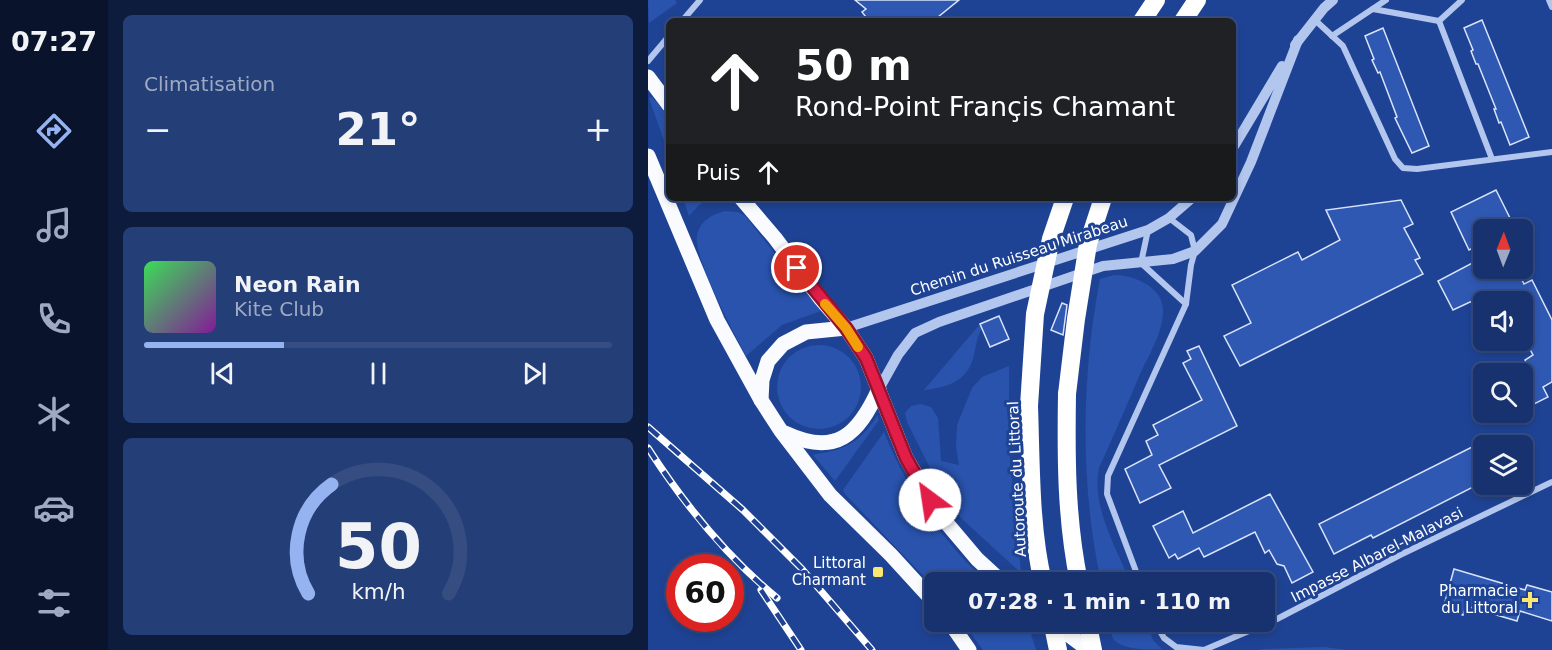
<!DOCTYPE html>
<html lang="fr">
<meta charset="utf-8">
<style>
:root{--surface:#17326f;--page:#243e77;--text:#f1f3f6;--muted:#9eaac3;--line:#364d82;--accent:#95b2f1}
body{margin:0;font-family:"DejaVu Sans",sans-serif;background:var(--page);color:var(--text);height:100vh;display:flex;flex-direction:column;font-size:22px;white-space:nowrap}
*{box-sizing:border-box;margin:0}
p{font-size:20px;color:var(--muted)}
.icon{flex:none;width:33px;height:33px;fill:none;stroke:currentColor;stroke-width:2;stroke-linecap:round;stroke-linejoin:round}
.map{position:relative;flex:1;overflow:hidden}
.drawer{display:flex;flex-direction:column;gap:15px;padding:15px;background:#0d1c3d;width:540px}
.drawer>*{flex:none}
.top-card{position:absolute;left:18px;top:18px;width:570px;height:183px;border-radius:9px;box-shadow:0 3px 9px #0003,0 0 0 2px var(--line);background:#202124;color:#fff;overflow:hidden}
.needle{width:39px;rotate:1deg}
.controls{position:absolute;left:825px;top:219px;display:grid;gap:12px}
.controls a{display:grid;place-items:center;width:60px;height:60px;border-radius:9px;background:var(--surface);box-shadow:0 3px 9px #0003,0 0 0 2px var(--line);font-size:30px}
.speed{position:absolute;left:18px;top:554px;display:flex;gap:12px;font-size:30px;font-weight:700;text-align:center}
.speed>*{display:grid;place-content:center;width:78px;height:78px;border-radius:50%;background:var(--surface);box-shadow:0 3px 9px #0003,0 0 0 2px var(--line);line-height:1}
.speed .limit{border:9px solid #d22;background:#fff;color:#111}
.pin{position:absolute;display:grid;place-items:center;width:51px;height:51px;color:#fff;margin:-26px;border:3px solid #fff;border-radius:50%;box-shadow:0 2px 6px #0007}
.me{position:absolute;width:66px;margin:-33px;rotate:329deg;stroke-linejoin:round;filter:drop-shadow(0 0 4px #0008)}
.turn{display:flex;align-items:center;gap:21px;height:126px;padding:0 30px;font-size:27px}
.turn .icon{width:78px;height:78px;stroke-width:2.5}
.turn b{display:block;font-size:42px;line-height:51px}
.then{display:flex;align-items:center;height:57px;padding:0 30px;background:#0003;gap:12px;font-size:22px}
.big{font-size:45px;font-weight:600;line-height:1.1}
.drawer .card{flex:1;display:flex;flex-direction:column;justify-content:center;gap:9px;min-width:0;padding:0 21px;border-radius:9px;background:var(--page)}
.drawer .dial{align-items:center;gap:0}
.dial svg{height:156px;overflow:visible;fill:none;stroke:var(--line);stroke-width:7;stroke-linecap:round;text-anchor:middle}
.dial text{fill:var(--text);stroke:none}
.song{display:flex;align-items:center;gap:18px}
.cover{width:72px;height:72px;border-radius:9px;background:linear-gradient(135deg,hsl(130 70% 55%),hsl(290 70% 35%))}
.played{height:6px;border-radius:3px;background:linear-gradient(90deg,var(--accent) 30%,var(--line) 30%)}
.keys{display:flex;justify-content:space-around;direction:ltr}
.heat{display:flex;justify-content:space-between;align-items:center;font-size:33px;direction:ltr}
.trip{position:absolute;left:276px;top:572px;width:351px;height:60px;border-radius:9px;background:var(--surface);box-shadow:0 3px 9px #0003,0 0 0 2px var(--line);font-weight:600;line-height:60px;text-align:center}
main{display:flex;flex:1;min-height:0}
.dock{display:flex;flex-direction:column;width:108px;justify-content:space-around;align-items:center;background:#09142c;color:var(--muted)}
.dock .icon{width:42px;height:42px}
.dock .on{color:var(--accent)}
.dock b{font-size:27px;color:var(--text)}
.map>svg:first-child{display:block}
</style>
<main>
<nav class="dock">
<b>07:27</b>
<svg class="icon on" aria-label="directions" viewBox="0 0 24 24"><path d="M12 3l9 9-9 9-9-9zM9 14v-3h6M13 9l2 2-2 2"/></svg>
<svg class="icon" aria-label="music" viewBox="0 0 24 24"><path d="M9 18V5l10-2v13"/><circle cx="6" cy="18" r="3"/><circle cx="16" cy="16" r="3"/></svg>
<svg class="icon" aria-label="phone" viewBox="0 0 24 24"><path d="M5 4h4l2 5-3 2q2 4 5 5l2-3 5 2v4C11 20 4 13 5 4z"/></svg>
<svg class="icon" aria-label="climate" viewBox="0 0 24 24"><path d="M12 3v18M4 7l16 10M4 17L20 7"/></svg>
<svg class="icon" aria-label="car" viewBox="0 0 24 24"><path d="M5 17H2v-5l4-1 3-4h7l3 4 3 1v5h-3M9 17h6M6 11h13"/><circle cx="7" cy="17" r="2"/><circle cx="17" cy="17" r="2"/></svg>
<svg class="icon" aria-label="filters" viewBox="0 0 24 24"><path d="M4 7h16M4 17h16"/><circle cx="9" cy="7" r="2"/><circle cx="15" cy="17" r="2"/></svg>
</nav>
<section class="drawer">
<div class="card"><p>Climatisation</p>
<div class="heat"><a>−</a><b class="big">21°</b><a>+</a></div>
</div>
<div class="card">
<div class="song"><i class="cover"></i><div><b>Neon Rain</b><p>Kite Club</p></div></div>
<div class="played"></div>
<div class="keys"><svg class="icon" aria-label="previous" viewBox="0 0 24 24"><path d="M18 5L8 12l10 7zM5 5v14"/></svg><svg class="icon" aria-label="pause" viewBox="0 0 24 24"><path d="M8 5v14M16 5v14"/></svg><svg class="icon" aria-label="next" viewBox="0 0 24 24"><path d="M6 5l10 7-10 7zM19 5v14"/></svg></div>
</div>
<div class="card dial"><svg viewBox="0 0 100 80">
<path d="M14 69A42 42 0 1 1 86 69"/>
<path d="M14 69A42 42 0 0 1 26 13" stroke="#95b2f1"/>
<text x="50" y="56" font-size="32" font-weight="700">50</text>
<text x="50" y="72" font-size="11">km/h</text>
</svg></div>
</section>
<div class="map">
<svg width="904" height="650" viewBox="0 0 904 650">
<rect width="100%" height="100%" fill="#1f4394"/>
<g fill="#2953ad">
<path d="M0 0H27L29 3 1 23Z"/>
<path d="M4 97 21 117V155L1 98Z"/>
<path d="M35 198H64L51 205 41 216Z"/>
<path d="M78 211 90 212 97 216 173 311 134 325 98 356C86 333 46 259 49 236 51 221 65 214 78 211Z"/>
<path d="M466 275C485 275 514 286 515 309 516 331 501 355 492 374 479 405 465 437 451 468 443 506 468 547 482 582H453C432 483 433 379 452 279Z"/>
<path d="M332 324 334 328C328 339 328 348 325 359 318 382 297 388 276 390Z"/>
<circle cx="171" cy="387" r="42"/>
<path d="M361 366V448L373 573 313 518 283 470 259 422 257 413 263 406 272 404 283 407 290 418 293 461 311 465 308 447 309 425 324 388 334 377Z"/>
<path d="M229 416 231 420 187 481 165 455C171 453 178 453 184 451 206 446 218 433 229 416Z"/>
<path d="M236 432C258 488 294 542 339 582H286V587L197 494 195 490Z"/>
<path d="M314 621H379L388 650H335Z"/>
<path d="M461 621H498L505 640 514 649C500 650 476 650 466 640 463 636 462 627 461 621Z"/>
<path d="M676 647 700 650H611L615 649Z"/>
</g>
<g fill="#2f58b2" stroke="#d9e3fa" stroke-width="1.5">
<path d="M207 0H311L285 21H221L214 12 218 9Z"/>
<path d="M834 20 881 137 862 145 853 122 851 123 846 109H848L830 64H828L823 51 825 50 816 28Z"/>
<path d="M735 28 781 146 764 153 747 118 749 117 732 72 730 73 724 60 726 59 717 36Z"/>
<path d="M848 190 868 230H836V243L821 250 803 212Z"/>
<path d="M753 200 765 224 756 228 772 258 767 260 775 274 592 366 576 336 603 323 584 285 650 252 654 260 692 240 678 210Z"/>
<path d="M830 260 834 268H868L876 284 884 280 904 320V382L895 387 900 397 874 410V372L881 369 877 360 885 355 874 335V302H822L805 310 790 281Z"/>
<path d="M414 303 419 305 415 335 403 330Z"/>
<path d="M351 316 361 339 342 347 332 324Z"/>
<path d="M551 346 589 426 511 465 523 488 492 503 477 469 504 455 498 441 510 435 505 425 554 400 535 363 543 359 539 351Z"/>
<path d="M836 441V468L828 471 833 483 725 538 723 535 686 554 671 524Z"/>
<path d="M622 494 665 572 644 583 636 566 629 564 621 550 617 553 607 532 556 557 551 548 530 559 527 554 521 558 505 526 535 511 545 533Z"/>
<path d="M806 569 877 590 879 585 904 592V621L872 611 869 621 818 606 815 615 795 609Z"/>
</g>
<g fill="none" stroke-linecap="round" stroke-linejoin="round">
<g stroke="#b3c6ee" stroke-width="6">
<path d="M814 0 791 21 844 159"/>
<path d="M901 0 904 7"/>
<path d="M725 9 791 21"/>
<path d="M667 20 695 46 747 159 755 168 769 169 904 152"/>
<path d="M34 21 52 0"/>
<path d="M684 36 738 0"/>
<path d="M0 61 21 36"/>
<path d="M500 230 493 263 538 304"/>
<path d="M492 582 459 494 460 476 538 304 543 265 547 251 543 235 521 218"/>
<path d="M506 621 516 638 528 647 556 650 629 619 752 555 904 482"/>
</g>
<g stroke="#b3c6ee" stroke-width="10">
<path d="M647 45 676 8 685 0"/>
<path d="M585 148 634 66"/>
<path d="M198 328 500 230 521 218 544 198"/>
<path d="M231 389 250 355 267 333 291 322 455 266 525 259 547 251 574 224 603 162 650 40"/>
</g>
<g stroke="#fafbff" stroke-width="15">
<path d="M0 77 21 105"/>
<path d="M0 156 69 320 113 400 133 431 182 495 243 555 286 602"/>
<path d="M93 198 127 238 172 298 198 328 218 358 258 458 291 514 329 559 354 582"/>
<path d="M113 400 114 380 120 361 135 344 158 332 198 328"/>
<path d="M137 433C188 457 210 435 231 389"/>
<path d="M301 621 321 650"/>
<path d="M402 621 441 650"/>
</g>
<g stroke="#fff" stroke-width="18">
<path d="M494 21 508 0"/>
<path d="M535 21 549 0"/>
<path d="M419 394C418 457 418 519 431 582"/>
<path d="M381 406C383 462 382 529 395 582"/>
<path d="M439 621 445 650"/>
</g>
<g stroke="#fff" stroke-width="7">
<g id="rail">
<path d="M0 427 95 510 154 569 224 650"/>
<path d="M0 448C36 504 77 555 129 598"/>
<path d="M113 590 153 650"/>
</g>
</g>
<use href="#rail" stroke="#1f4394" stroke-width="4.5" stroke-dasharray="14" stroke-linecap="butt"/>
<g stroke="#fff" stroke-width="18">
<path d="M419 394 428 319 440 244 455 198"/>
<path d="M381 406 387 314 403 239 417 198"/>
<path d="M404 621 410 650"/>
</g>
</g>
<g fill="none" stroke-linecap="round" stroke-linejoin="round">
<g stroke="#92132f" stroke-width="15">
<path id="route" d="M149 268 198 328 218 358 258 458 282 500"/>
</g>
<use href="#route" stroke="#e11d48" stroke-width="10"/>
<path stroke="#f59e0b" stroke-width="10" d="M177 304 198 328 210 347"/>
</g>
<g fill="#fce673" stroke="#1f4394" stroke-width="2">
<rect x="224" y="566" width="12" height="12" rx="3"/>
<path d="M879 591h6v6h6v6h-6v6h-6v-6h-6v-6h6z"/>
</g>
<g text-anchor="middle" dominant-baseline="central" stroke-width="6" stroke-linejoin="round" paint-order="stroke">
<g font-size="15" fill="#fff" stroke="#1f4394">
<text transform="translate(371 256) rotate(-18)">Chemin du Ruisseau Mirabeau</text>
<text transform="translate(369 479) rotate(-93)">Autoroute du Littoral</text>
<text transform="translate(729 555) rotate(-27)">Impasse Albarel-Malavasi</text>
</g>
<g font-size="15" fill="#fff" stroke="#1f4394" text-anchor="end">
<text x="218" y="563">Littoral<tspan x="218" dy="17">Charmant</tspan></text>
<text x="870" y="591">Pharmacie<tspan x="870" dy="17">du Littoral</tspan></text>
</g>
</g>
</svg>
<div class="controls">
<a><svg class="needle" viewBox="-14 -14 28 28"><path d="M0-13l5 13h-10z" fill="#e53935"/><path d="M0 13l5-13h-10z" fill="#9eaac3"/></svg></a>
<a><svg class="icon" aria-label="sound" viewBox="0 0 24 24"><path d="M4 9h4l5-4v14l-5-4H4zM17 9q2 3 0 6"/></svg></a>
<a><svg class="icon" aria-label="search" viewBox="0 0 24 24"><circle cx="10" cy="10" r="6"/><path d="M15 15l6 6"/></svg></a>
<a><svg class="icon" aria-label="layers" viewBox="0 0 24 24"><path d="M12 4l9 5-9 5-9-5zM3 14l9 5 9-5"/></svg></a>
</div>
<div class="speed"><div class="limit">60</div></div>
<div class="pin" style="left:149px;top:268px;background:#d93025"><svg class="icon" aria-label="arrive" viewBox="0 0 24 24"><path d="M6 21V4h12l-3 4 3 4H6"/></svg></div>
<svg class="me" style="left:282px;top:500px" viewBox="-20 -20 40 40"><circle r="19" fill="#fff"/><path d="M0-13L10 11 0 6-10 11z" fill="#e11d48"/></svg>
<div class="trip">07:28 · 1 min · 110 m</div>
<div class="top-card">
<div class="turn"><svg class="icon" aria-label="ahead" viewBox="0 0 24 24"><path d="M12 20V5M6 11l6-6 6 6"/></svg><div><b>50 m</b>Rond-Point Françis Chamant</div></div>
<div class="then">Puis<svg class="icon" aria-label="ahead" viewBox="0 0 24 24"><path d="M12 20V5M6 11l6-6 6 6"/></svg></div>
</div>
</div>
</main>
